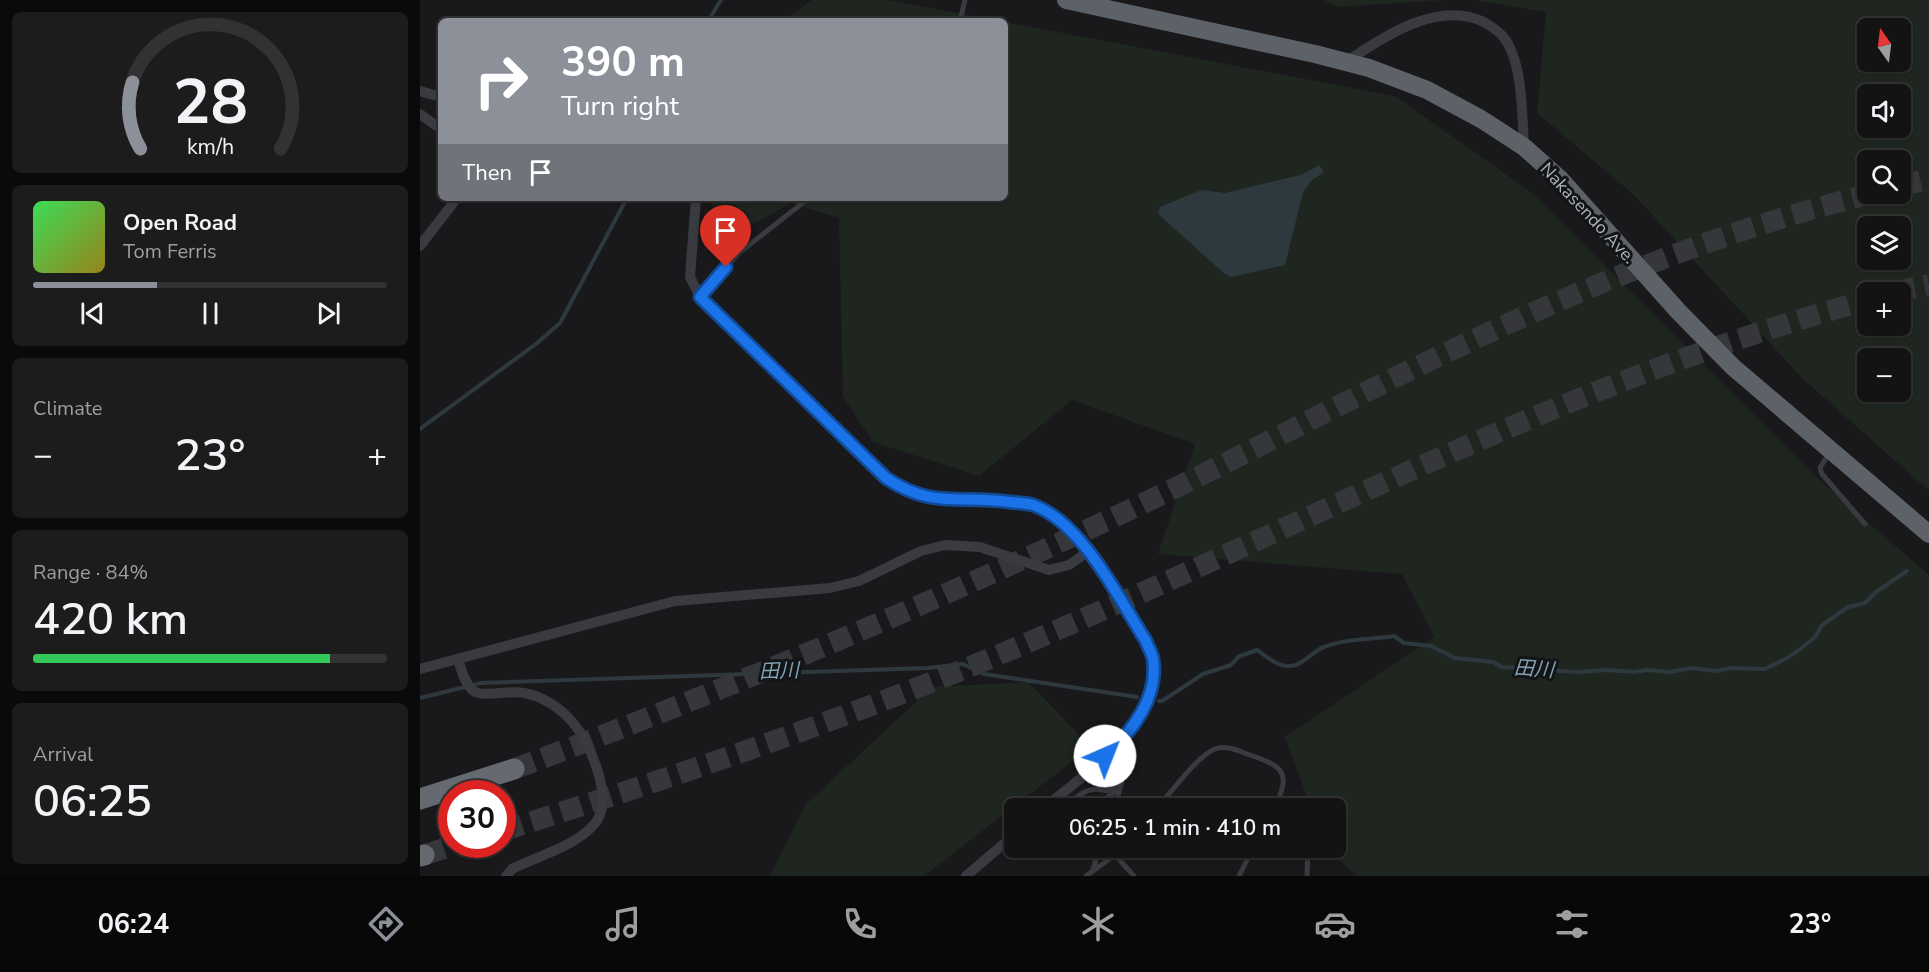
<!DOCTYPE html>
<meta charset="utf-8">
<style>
:root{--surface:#131314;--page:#1c1c1d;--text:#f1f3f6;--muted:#9d9ea0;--line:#323234;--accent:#8c9099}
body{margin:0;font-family:"Nunito Sans","Noto Sans JP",sans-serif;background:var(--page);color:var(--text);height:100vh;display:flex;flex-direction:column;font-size:22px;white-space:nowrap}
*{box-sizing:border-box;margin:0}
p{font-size:20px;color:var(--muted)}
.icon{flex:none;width:33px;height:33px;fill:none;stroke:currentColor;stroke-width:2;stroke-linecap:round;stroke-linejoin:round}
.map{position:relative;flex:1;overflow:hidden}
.panel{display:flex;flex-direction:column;gap:12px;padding:12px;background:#0a0a0b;width:420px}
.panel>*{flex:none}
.guide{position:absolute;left:18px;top:18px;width:570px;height:183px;border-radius:9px;box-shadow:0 2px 4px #0004,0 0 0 2px var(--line);background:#8c9099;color:#fff;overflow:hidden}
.needle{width:39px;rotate:346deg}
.buttons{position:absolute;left:1437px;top:18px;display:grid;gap:12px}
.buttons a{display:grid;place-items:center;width:54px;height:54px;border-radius:9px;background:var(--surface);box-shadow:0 2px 4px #0004,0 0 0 2px var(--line);font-size:30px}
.speed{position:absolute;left:18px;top:780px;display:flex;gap:12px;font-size:30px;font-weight:700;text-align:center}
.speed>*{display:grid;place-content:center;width:78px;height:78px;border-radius:50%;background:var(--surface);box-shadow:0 2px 4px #0004,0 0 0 2px var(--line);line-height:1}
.speed .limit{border:9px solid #d22;background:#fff;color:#111}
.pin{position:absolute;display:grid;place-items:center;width:51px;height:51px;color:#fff;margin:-62px -26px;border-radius:50% 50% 50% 0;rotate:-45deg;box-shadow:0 0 6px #0007}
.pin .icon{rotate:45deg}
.me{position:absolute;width:66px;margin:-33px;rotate:44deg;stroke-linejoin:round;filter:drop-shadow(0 0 4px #0008)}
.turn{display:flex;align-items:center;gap:21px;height:126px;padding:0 24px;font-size:27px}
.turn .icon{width:78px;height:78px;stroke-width:2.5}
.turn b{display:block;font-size:42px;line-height:51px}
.then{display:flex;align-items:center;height:57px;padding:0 24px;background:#0003;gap:12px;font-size:22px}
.big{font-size:45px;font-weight:600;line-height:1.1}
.panel .card{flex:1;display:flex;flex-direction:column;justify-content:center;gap:9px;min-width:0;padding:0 21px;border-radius:9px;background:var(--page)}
.panel .dial{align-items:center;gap:0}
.dial svg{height:156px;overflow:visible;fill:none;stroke:var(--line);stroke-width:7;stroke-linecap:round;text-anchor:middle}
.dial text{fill:var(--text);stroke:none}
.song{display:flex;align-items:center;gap:18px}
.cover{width:72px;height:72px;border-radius:9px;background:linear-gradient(135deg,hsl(130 70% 55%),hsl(50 70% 35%))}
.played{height:6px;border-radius:3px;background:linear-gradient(90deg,var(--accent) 35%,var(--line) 35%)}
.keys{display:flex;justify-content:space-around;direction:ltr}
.heat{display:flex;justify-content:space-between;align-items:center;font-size:33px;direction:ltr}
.charge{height:9px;border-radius:4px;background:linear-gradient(90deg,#34c759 84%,var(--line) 0)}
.trip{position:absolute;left:584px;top:798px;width:342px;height:60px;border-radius:9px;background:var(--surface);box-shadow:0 2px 4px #0004,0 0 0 2px var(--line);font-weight:600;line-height:60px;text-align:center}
.dock{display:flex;height:96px;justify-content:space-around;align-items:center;background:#080808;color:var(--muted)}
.dock .icon{width:42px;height:42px}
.dock .selected{color:var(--accent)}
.dock b{font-size:27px;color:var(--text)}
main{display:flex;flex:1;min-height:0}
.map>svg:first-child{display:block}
</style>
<main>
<section class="panel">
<div class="card dial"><svg viewBox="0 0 100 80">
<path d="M14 69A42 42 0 1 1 86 69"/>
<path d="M14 69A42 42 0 0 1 10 35" stroke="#8c9099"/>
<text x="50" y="56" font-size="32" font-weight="700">28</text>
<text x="50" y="72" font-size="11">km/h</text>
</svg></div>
<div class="card">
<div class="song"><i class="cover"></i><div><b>Open Road</b><p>Tom Ferris</p></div></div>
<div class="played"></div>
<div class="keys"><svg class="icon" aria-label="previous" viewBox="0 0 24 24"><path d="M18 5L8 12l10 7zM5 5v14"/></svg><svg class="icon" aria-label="pause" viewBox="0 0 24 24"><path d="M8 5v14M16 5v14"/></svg><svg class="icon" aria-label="next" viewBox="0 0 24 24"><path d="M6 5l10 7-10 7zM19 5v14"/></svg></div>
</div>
<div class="card"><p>Climate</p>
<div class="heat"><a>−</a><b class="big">23°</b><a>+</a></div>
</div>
<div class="card"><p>Range · 84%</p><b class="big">420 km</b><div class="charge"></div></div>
<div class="card"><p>Arrival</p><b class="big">06:25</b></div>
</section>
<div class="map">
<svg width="1509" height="876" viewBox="0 0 1509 876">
<rect width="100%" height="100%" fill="#19191b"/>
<g fill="#1e261f" fill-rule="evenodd">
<path d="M392 0H469L580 21H363Z"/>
<path d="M904 0H1027L916 7Z"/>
<path d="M1053 0H1509V491L1382 378 1213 194 1117 113 1126 12ZM1448 28H1480V62H1448ZM1448 94H1480V128H1448ZM1448 160H1480V194H1448ZM1448 226H1480V260H1448ZM1448 292H1480V326H1448ZM1448 358H1480V392H1448Z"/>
<path d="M585 22 975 96 1111 192 1398 479 1509 575V876H938L905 848H915V808H891L865 737 1014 637 982 574 738 554 775 444 652 400 559 476 453 442 423 397 419 218 371 203 291 248 292 198H585Z"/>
<path d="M608 682 671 747 504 876H350L385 805 512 687Z"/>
</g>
<path fill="#2e393f" d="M899 165 904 172 892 180 883 192 865 265 811 277 805 274 738 214 740 207 781 190 805 193 881 175Z"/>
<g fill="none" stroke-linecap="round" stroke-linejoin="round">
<g stroke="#2e393f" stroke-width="4">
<path d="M288 21 301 0"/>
<path d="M0 429 116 344 140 323 207 198"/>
<path d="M0 698 61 683 508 668 543 664 564 674 717 697"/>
<path d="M739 701H742L783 674 811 665 818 657 837 650C847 657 858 667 871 666 883 665 893 651 904 647 927 638 950 640 974 636L984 643 1011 646 1035 658 1073 662 1082 667 1157 672 1187 670 1214 672 1227 670 1250 672 1272 668 1296 671 1312 668 1345 669 1369 657 1384 646 1395 637 1402 625 1428 607 1445 603 1456 592 1487 571"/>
</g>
<g stroke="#36373b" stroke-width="21" stroke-dasharray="21 10" stroke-linecap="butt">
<path d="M1480 186 1509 179"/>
<path d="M1474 292 1509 285"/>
<path d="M94 769C316 686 535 594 749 491 844 445 938 394 1034 349 1168 285 1306 229 1450 194"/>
<path d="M82 831C270 772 456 709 637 630 904 515 1165 376 1448 300"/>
<path d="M4 855 38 844"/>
</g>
<g stroke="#393b40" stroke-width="5">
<path d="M540 21 545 0"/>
<path d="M280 297 319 253 389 198"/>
<path d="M1409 453 1400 468 1402 474 1445 524"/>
<path d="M858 800 870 808"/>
<path d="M646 808C657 794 670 785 687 791L702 783"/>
<path d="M675 808 700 787"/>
<path d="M694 808C701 786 708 767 701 743"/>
<path d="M737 808C750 794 778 755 795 749 806 745 817 750 827 754 862 766 873 771 854 808"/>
<path d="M695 855 714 876"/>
<path d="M673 869 680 848"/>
<path d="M666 876 695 855 702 848"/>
<path d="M819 876 833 848"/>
<path d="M887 876 888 848"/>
</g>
<g stroke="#393b40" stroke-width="10">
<path d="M926 62C964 36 1018 0 1064 22 1071 26 1080 32 1085 39 1103 65 1102 116 1104 147"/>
<path d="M0 91 21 97"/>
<path d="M0 114 21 129"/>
<path d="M276 198 270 277 280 297 466 478C476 485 486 491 498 495 527 505 560 498 590 502 597 503 606 503 613 505 662 522 699 599 726 641 728 647 732 653 733 658 744 722 666 773 624 808"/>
<path d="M0 246 37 198"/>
<path d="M38 659C41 669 46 690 58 693 70 696 91 690 104 693 123 696 142 709 154 724 170 744 192 794 178 819 163 844 117 856 92 869L86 876"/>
<path d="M0 669 255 601 410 588 439 581 501 551 525 545 560 547 629 570 649 565 669 551"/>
<path d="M546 876 594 835"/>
</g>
<path stroke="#5d6168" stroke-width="18" d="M646 0 895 54 949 68 1007 90 1061 119 1104 147 1140 179 1258 311 1313 367 1509 534"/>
<g stroke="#656a71" stroke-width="21">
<path d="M0 799 94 769"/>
<path d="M0 856 4 855"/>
</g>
</g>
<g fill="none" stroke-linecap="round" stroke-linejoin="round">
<g stroke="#114b97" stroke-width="15">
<path id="route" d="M306 267 280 297 466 478C512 509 539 495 590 502 597 503 606 503 613 505 662 522 699 599 726 641 728 647 732 653 733 659 739 697 712 732 685 756"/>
</g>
<use href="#route" stroke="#1a73e8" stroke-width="10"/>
</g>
<g text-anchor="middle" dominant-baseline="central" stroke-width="6" stroke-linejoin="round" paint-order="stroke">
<g font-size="18" fill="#abb1bb" stroke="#131416">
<text transform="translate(1168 213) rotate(47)">Nakasendo Ave.</text>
</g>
<g font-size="20" font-style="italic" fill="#81a3b6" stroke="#131416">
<text transform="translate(1114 669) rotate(4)">田川</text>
<text transform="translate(359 671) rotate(-2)">田川</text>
</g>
</g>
</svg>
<div class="buttons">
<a><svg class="needle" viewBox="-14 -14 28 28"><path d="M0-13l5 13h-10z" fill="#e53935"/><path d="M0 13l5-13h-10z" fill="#9d9ea0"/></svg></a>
<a><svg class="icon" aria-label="sound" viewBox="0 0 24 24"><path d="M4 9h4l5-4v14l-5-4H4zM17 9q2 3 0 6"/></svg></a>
<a><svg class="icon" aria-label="search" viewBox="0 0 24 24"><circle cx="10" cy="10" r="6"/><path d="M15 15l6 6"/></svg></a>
<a><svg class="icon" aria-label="layers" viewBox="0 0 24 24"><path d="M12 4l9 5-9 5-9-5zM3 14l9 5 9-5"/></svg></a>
<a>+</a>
<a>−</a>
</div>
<div class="speed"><div class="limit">30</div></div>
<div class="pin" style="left:306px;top:267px;background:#d93025"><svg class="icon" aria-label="arrive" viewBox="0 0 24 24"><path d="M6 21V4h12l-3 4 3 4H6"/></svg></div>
<svg class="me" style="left:685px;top:756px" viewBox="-20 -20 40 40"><circle r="19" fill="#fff"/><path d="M0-13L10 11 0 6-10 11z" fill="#1a73e8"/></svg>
<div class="trip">06:25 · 1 min · 410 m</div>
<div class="guide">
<div class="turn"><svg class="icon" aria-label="right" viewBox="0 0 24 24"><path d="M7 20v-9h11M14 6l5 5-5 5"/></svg><div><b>390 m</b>Turn right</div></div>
<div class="then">Then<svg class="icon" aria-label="arrive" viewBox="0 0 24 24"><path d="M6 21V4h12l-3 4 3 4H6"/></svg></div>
</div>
</div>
</main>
<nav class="dock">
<b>06:24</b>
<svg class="icon selected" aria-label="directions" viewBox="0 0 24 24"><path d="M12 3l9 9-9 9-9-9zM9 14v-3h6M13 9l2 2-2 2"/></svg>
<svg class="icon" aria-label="music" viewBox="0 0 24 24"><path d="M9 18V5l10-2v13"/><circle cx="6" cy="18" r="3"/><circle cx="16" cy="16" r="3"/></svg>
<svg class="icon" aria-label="phone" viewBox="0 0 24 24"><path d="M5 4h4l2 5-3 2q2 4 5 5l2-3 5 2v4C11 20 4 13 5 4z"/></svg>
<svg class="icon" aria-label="climate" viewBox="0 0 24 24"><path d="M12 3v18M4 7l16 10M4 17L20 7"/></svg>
<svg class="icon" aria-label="car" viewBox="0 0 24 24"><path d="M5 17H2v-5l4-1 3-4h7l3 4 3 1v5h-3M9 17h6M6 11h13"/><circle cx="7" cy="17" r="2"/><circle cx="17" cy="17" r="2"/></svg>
<svg class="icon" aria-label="filters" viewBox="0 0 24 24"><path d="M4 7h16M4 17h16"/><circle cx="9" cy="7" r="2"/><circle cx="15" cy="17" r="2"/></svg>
<b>23°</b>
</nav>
